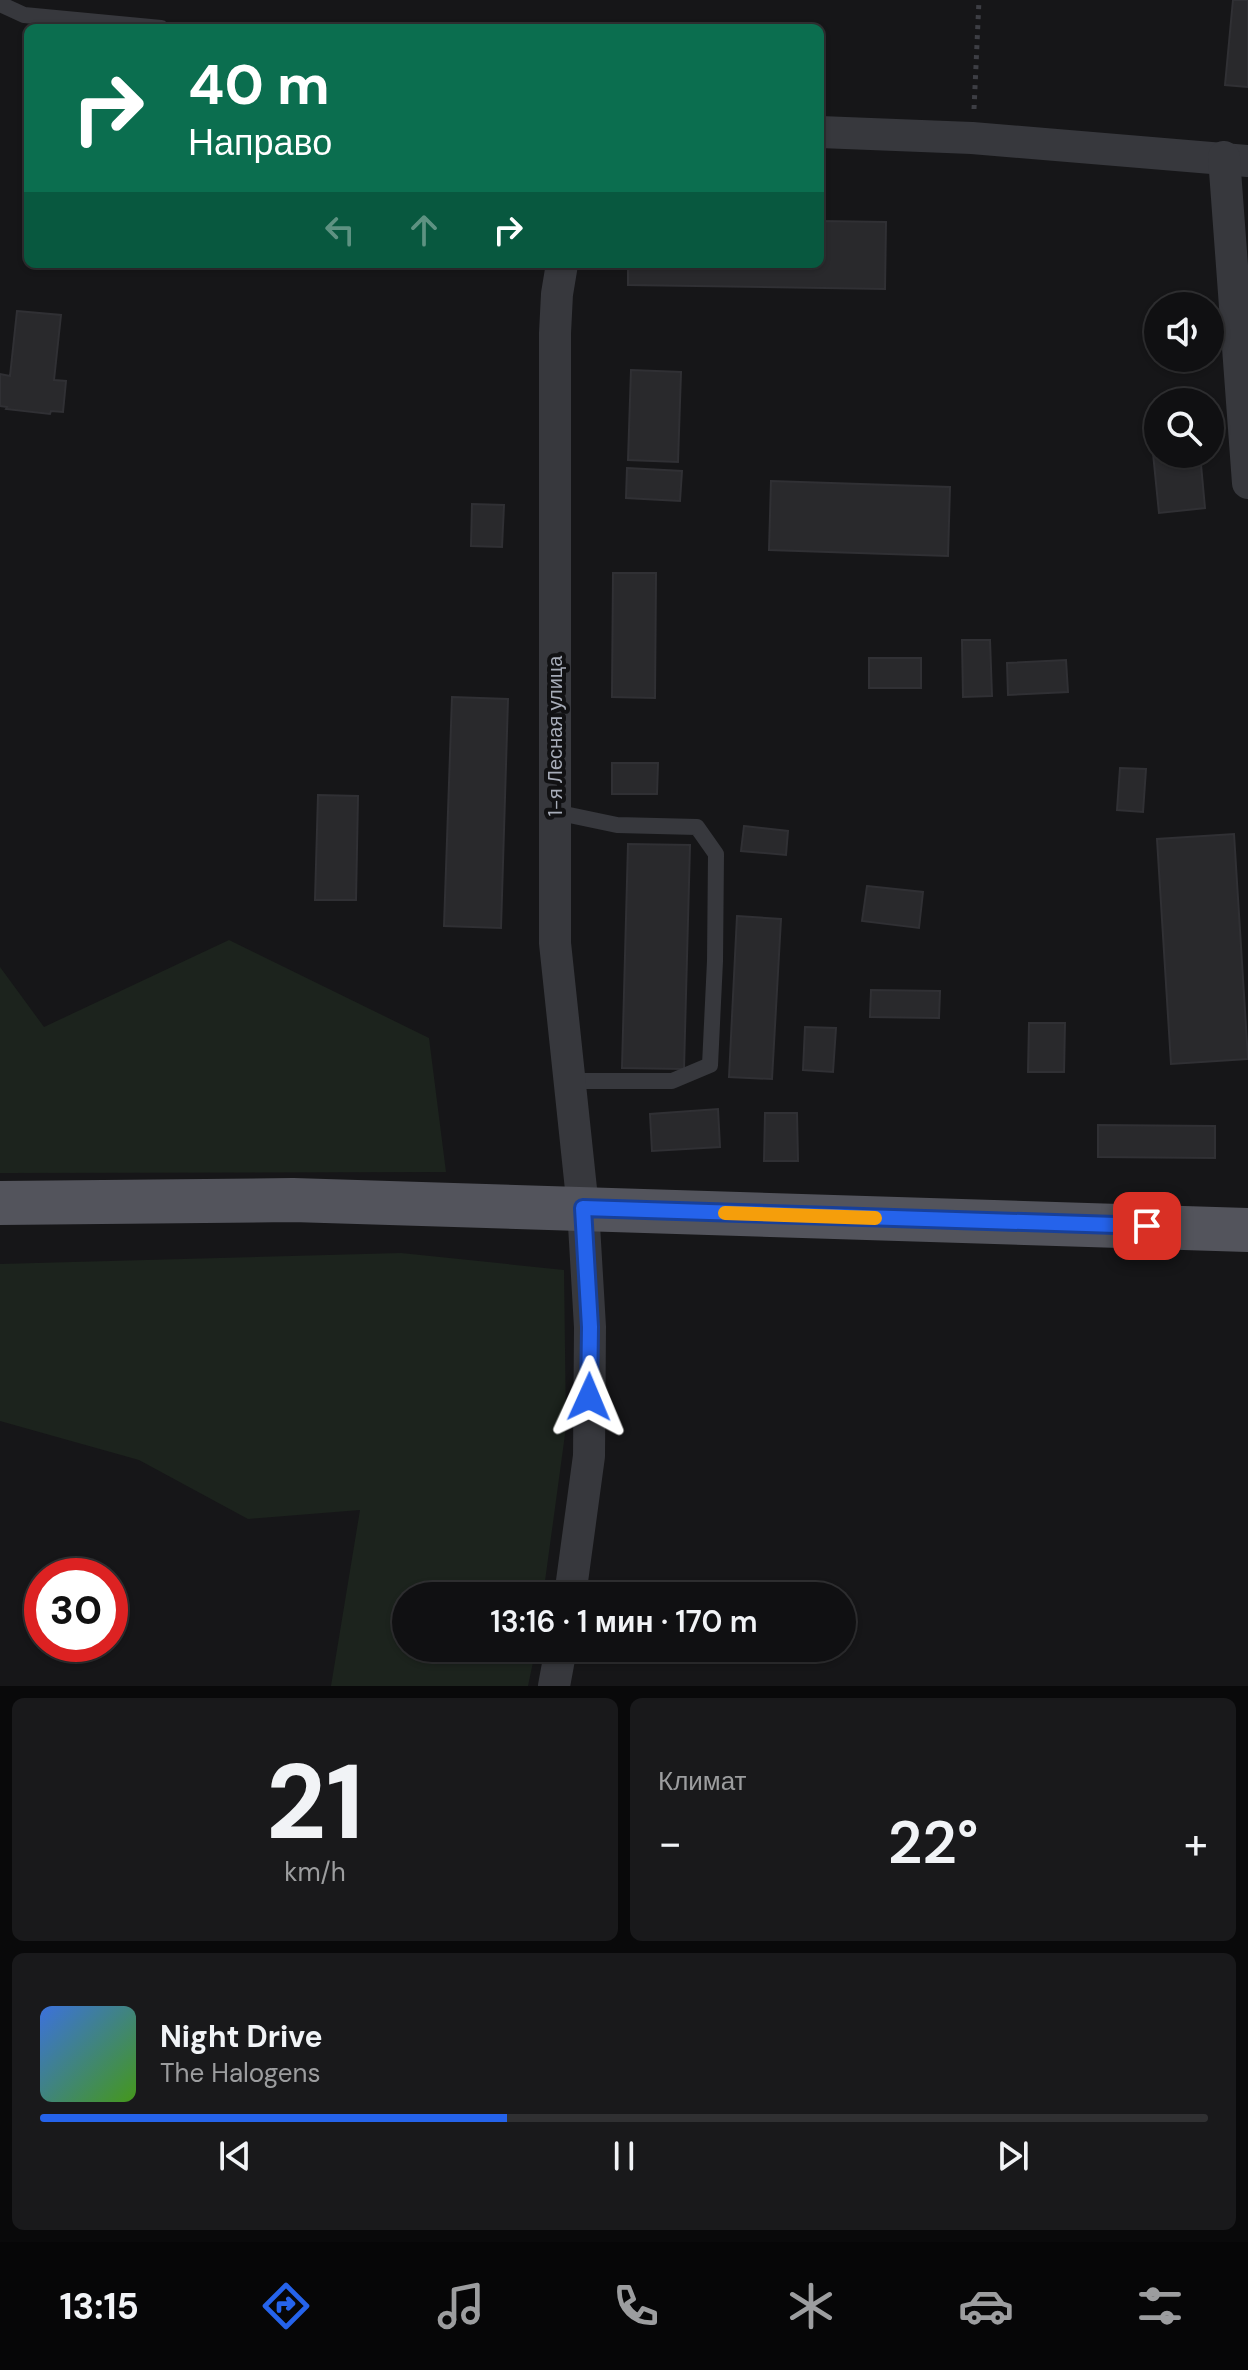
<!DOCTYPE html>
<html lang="ru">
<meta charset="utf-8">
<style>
:root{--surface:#101012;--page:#19191b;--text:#f1f3f6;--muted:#9c9d9f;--line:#303032;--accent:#2563eb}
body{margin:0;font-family:"DM Sans",sans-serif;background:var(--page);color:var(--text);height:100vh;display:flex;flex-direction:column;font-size:30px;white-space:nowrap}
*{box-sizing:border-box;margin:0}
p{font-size:26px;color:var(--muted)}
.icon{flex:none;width:44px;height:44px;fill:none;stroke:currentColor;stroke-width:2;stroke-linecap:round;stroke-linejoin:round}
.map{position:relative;height:1686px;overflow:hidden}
.side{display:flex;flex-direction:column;gap:12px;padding:12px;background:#09090a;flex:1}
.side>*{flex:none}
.top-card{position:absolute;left:24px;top:24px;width:800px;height:244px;border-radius:12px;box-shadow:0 2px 6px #0004,0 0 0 2px var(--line);background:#0b6e4f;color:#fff;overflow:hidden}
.fabs{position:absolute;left:1144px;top:292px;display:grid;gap:16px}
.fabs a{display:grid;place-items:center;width:80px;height:80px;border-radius:50%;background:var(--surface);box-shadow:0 2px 6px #0004,0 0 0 2px var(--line);font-size:40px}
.speed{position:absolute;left:24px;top:1558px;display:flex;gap:16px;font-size:40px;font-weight:700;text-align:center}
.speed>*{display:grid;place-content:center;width:104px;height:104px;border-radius:50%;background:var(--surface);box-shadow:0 2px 6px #0004,0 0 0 2px var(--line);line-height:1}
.speed .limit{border:12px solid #d22;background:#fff;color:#111}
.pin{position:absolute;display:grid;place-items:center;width:68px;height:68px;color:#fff;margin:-34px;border-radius:16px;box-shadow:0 4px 12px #0006}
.me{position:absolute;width:88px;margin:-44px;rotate:1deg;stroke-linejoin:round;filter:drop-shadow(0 0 6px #0008)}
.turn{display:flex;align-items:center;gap:28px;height:168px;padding:0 32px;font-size:36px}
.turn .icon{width:104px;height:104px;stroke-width:2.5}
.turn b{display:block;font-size:56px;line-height:68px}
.lanes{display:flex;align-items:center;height:76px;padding:0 32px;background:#0003;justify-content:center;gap:40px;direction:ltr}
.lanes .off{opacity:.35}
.big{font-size:60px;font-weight:600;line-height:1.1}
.side .card{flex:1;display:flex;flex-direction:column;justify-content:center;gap:12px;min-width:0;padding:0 28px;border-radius:12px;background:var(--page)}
.side .dial{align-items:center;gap:0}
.dial b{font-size:104px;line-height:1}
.song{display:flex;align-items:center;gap:24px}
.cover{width:96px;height:96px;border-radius:12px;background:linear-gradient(135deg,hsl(220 70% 55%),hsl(100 70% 35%))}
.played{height:8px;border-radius:4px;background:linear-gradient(90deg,var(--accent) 40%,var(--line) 40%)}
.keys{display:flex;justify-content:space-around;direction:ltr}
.heat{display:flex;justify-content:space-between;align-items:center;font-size:44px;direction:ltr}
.side .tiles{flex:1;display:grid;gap:12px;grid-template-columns:1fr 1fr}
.card:last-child{grid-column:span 2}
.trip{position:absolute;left:392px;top:1582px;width:464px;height:80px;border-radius:40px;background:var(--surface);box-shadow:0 2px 6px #0004,0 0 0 2px var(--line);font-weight:600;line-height:80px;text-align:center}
.tabs{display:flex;height:128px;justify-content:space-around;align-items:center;background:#060607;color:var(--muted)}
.tabs .icon{width:56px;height:56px}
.tabs .on{color:var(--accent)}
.tabs b{font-size:36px;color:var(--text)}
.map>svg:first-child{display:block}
</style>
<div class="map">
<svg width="1248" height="1686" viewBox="0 0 1248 1686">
<rect width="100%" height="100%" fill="#161618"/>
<g fill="#1c231d">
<path d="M229 940 429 1038 446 1172 0 1173V967L44 1027Z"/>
<path d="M401 1253 564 1270 566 1427 543 1596H406V1648H536L528 1686H331L360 1510 248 1519 139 1460 0 1421V1264Z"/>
</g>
<g fill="#29292c" stroke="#303034" stroke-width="2">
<path d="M1233 0H1248V87L1225 85Z"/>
<path d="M820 221 886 222 885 289 628 285V264H820Z"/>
<path d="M17 311 61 315 54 380 66 381 63 412 51 411 50 414 6 409 7 407 0 406V374L10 376Z"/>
<path d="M631 370 681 372 678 462 628 460Z"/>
<path d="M1152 443H1158V454H1200L1205 508 1159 513Z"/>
<path d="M627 468 682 471 680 501 626 498Z"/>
<path d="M771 481 950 487 948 556 769 550Z"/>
<path d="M472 504 504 505 502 547 471 546Z"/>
<path d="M613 573H656L655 698 612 697Z"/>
<path d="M962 640H990L992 696 963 697Z"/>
<rect x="869" y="658" width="52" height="30"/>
<path d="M1066 660 1068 692 1008 695 1007 663Z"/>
<path d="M452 697 508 699 501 928 444 926Z"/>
<path d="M612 763H658L657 794H612Z"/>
<path d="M1120 768 1146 769 1143 812 1117 810Z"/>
<path d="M318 795 358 796 356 900H315Z"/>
<path d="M744 826 788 831 786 855 741 851Z"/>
<path d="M1234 834 1248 1059 1171 1064 1157 839Z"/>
<path d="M628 844 690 845 684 1069 622 1068Z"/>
<path d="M867 886 923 892 919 928 862 921Z"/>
<path d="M737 916 781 919 772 1079 729 1077Z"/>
<path d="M871 990 940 991 939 1018 870 1017Z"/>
<path d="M1029 1023H1065L1064 1072H1028Z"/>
<path d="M805 1027 836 1028 833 1072 803 1070Z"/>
<path d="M718 1109 720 1147 652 1151 650 1114Z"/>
<path d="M765 1113H797L798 1161H764Z"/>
<path d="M1098 1125 1215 1126V1158L1098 1157Z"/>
</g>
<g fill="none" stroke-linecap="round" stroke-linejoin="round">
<path stroke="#3d3e44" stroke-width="5" stroke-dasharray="4 6" stroke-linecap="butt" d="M974 109 979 0"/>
<g stroke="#37383d" stroke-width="16">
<path d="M0 4 24 15 161 28"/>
<path d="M555 812 617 825 697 827 716 854 715 961 710 1065 672 1081H569"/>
</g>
<g stroke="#37383d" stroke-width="32">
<path d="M820 132 972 138 1248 161"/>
<path d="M1224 157 1248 483"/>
<path d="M562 264 557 294 555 333V943L583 1208 590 1327 589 1456 570 1596"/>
<path d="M554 1686 561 1648"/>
</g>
<path stroke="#53545c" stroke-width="44" d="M0 1203 293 1200 1248 1230"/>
</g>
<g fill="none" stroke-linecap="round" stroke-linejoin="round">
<g stroke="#184099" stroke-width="20">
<path id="route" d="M589 1397 590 1327 583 1208 1147 1226"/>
</g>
<use href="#route" stroke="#2563eb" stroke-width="14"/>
<path stroke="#f59e0b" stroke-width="14" d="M725 1213 875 1218"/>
</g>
<g text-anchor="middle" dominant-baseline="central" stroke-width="8" stroke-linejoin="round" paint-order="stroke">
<g font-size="20" fill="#a7acb8" stroke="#111113">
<text transform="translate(555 736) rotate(-90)">1-я Лесная улица</text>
</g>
</g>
</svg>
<div class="fabs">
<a><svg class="icon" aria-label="sound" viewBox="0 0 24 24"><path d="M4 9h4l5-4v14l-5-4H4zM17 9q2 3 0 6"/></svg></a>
<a><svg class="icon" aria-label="search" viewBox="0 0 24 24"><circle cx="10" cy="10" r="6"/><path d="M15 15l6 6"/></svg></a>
</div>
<div class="speed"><div class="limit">30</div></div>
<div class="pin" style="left:1147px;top:1226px;background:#d93025"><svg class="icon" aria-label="arrive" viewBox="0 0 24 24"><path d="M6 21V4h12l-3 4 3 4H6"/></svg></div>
<svg class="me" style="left:589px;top:1397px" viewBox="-20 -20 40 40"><path d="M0-17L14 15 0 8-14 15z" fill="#2563eb" stroke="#fff" stroke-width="4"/></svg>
<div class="trip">13:16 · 1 мин · 170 m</div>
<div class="top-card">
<div class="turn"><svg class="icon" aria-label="right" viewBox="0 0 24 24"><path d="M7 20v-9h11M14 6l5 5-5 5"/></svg><div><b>40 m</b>Направо</div></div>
<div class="lanes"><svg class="icon off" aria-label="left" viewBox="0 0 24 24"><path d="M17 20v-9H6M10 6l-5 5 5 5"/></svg><svg class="icon off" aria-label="ahead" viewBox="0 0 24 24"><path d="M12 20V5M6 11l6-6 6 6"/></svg><svg class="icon" aria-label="right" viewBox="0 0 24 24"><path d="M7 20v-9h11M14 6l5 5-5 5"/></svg></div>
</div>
</div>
<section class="side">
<div class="tiles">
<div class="card dial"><b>21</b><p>km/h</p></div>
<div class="card"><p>Климат</p>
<div class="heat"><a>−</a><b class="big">22°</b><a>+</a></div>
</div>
<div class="card">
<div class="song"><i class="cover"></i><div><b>Night Drive</b><p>The Halogens</p></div></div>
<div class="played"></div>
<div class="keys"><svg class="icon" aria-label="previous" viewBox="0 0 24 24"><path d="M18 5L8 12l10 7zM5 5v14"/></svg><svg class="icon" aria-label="pause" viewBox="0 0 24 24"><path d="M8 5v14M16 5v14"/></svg><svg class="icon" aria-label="next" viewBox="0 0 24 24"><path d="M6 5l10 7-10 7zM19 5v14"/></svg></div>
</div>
</div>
</section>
<nav class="tabs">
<b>13:15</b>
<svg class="icon on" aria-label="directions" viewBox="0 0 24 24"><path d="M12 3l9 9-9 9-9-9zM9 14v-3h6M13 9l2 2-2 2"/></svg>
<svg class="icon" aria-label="music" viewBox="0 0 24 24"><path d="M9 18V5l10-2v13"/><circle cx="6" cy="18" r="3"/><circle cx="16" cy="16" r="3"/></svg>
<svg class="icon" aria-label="phone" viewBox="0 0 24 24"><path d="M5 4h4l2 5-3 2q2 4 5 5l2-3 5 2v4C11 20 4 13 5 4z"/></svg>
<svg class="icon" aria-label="climate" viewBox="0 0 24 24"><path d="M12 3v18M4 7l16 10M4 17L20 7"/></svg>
<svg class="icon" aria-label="car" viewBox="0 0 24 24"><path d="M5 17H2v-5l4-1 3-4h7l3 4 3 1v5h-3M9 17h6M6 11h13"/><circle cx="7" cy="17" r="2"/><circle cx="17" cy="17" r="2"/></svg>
<svg class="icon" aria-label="filters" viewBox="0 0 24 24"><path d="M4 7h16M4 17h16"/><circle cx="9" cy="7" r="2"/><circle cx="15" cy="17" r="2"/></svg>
</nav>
